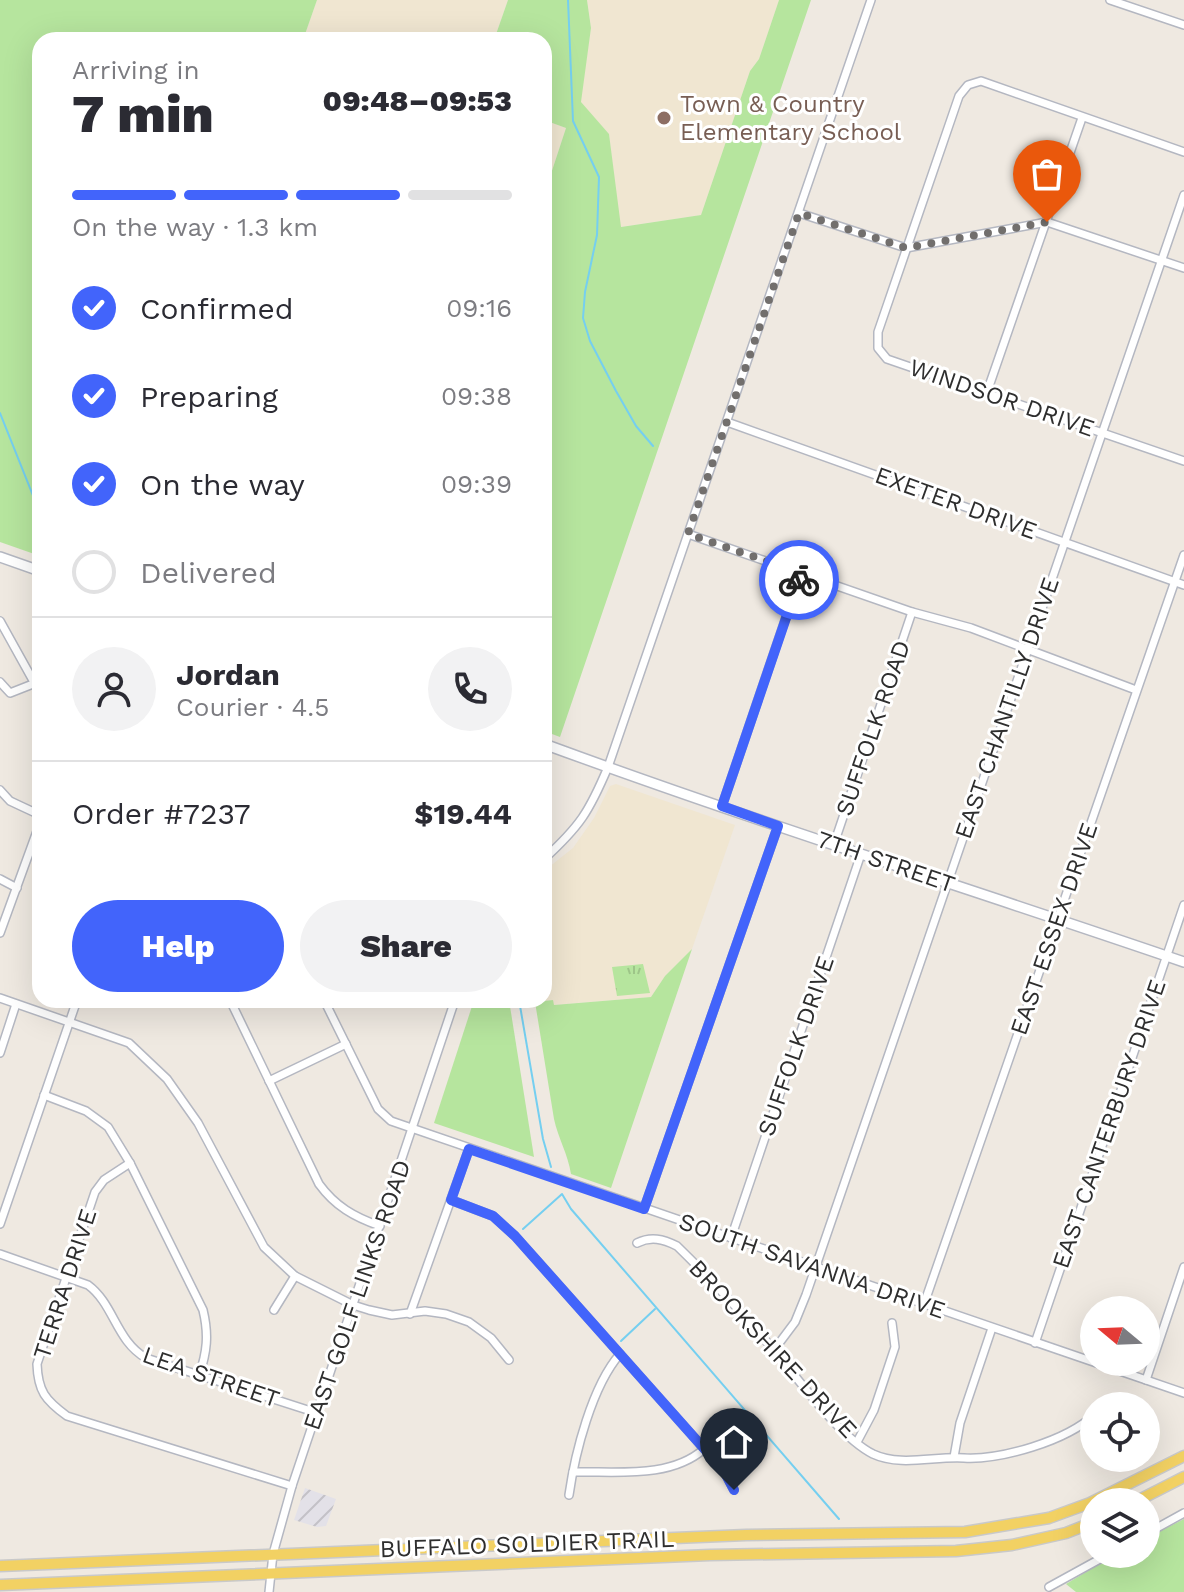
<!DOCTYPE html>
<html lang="en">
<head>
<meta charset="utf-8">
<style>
  :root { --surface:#fff; --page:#f2f2f3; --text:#2b2b33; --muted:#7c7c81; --line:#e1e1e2; --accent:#4264fb }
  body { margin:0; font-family:"Work Sans",sans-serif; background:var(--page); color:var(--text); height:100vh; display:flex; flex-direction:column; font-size:30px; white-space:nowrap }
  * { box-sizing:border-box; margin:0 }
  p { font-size:26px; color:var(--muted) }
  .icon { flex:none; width:44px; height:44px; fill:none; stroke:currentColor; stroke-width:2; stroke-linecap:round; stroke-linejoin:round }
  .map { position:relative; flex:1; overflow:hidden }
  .side { position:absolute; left:32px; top:32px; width:520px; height:976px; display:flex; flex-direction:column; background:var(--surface); border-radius:24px; box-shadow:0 8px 32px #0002 }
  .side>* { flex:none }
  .needle { width:52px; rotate:289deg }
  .controls { position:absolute; left:1080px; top:1296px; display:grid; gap:16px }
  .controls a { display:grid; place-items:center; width:80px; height:80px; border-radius:50%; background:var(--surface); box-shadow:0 8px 32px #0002; font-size:40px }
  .pin { position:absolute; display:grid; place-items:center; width:68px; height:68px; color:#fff; margin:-82px -34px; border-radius:50% 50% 50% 0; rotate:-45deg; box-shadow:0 0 8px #0007 }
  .pin .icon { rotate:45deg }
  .courier { position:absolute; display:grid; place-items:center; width:80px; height:80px; margin:-40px; border:6px solid #4264fb; border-radius:50%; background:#fff; color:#222; box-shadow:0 2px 10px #0007 }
  .summary em { font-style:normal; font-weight:800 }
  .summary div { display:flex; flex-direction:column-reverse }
  .summary { display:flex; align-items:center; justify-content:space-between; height:136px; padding:0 40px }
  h1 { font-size:52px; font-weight:800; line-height:60px }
  .bar { display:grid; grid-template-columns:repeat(4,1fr); gap:12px 8px; align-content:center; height:96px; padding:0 40px }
  .bar i { height:10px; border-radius:6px; background:var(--line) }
  .bar .current { background:var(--accent) }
  .bar p { grid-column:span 4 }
  .line { display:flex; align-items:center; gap:20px; padding:0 40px; border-top:2px solid var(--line) }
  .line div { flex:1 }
  .round { display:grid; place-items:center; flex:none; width:84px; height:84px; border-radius:42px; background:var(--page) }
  ol { padding:0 40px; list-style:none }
  li { display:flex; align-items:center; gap:24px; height:88px }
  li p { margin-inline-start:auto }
  li .icon { padding:8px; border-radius:50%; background:var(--accent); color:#fff; stroke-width:4 }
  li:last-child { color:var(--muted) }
  li i { width:44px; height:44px; border:4px solid var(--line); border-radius:50% }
  .button { display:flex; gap:16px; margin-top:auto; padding:16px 40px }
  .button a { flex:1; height:92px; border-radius:48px; background:var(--accent); color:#fff; font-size:32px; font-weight:800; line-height:92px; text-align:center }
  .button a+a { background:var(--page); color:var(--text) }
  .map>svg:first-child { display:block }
</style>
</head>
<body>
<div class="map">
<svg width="1184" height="1592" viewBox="0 0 1184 1592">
  <defs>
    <pattern id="industrial-furrows" width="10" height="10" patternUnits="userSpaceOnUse" patternTransform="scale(2)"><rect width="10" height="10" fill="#e3e1e8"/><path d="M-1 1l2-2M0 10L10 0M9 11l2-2" fill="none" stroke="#c3c1c7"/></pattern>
    <pattern id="park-tufts" width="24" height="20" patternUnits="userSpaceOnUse" patternTransform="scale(2)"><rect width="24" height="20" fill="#b6e59e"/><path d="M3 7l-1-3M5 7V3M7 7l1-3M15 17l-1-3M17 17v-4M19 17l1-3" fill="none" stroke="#9dc588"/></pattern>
  </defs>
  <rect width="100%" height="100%" fill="#efe9e1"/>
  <polygon fill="url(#industrial-furrows)" points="305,1488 336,1499 326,1526 317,1527 294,1520"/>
  <g fill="#f0e6d1">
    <polygon points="317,0 508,0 494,40 303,40"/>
    <polygon points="587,0 779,0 759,59 750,71 701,215 620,227 609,134 580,102 591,28"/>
    <polygon points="544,120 566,128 544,195"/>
    <polygon points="616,784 735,825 692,949 665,976 651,997 553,1005 552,1000 535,1002 544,1000 544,871 573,848 594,818 610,786"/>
  </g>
  <g fill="#b6e59e">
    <polygon points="0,0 317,0 303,40 40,40 40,556 0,542"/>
    <polygon points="508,0 587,0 591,28 581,102 609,134 621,227 701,215 750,71 759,59 779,0 811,0 560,737 544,731 544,654 547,644 544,642 544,195 566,128 544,120 544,40 494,40"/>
    <path d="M692,949L611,1188L571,1174C568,1154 558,1138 554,1119L535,1002L553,1000L554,1005L651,997L665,976Z"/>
    <polygon points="474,1000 509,1000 534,1157 434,1123"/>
    <polygon points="1184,1519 1184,1592 1076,1592 1066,1584 1116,1554 1146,1554 1146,1538"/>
  </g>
  <polygon fill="url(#park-tufts)" points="643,964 650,993 617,996 612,967"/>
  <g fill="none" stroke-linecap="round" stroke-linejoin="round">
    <g stroke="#75cff0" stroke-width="2">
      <polyline points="568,0 573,121 599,177 597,235 585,292 583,318 590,341 616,391 636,426 653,446"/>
      <polyline points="0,413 40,513"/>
      <polyline points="519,1000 543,1139 551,1167"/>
      <polyline points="523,1229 562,1194 571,1209 839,1519"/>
      <polyline points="621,1341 655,1309"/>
      <polyline points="709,1441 743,1409"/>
    </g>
    <g stroke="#b4b7c1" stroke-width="10">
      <g id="street">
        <polyline points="1110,0 1184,25"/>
        <polyline points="1184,152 981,81 968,85 959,96 878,332 878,348 887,359 1184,461"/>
        <polyline points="799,213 906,248 1047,222 1184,268"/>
        <polyline points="987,392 1082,118"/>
        <polyline points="727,422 1184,585"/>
        <polyline points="688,534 912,612 971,628 1136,690"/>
        <polyline points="0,621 40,693"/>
        <polyline points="0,682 10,693 38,682"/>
        <polyline points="0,790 10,801 40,815"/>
        <polyline points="722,806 801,573"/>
        <polyline points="834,844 912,612"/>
        <path d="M544,859C580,826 589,812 608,767L871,0"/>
        <polyline points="0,879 17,888"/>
        <polyline points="0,933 40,823"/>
        <polyline points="0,998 129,1043 167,1079 198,1123 264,1247 295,1276 353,1305 369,1310 392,1315 425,1311 446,1314 469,1322 491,1338 509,1360"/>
        <path d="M230,1000L319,1184C335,1206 354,1217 380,1226"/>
        <polyline points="324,1000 378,1109 391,1121 1184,1393"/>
        <polyline points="0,1053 16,1004"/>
        <polyline points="269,1081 346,1044"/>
        <path d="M44,1095L86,1111L108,1127L130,1163L203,1310C209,1335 207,1352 199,1376"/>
        <path d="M130,1163L104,1180L95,1192L37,1364C38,1391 45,1400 67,1416L292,1486"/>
        <polyline points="451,1200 493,1216 515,1236 724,1471 734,1490"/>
        <polyline points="644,1209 778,826"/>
        <polyline points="0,1224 77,1000"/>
        <polyline points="731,1238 861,854"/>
        <path d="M637,1243C651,1236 663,1239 677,1246C710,1278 742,1313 772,1348C798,1378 839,1437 873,1454C901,1467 934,1456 964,1458C1001,1460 1066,1441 1094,1415"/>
        <path d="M0,1254L88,1285C114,1304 116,1341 146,1358L317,1413"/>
        <polyline points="924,1304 1184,555"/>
        <polyline points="274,1310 295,1276"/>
        <polyline points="410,1314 469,1149"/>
        <polyline points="1035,1343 1184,905"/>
        <polyline points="774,1350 795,1322 806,1295 1184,195"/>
        <polyline points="1146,1380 1184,1267"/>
        <polyline points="1104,1406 1108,1402"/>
        <polyline points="857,1442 874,1410 895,1347 892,1323"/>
        <polyline points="954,1457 960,1423 992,1328"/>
        <path d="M573,1472C616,1471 670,1479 704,1449"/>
        <path d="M569,1495C575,1453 592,1386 620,1354"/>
        <polyline points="1146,1534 1184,1513"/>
        <polyline points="1049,1587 1109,1554"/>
        <polyline points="269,1592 273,1554 292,1486 455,1000"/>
      </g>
    </g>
    <g stroke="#b4b7c1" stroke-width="12">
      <g id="secondary">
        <polyline points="0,557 40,571"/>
        <path d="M544,744C756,822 971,889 1184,962"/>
      </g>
    </g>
    <g stroke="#c9c9c9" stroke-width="13">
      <g id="primary">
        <polyline points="1135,1502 1184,1477"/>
        <polyline points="0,1566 746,1535 965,1532 1049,1518 1090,1503 1184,1456"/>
        <polyline points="0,1585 710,1555 956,1551 1012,1545 1066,1533 1094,1522"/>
      </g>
    </g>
    <use href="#street" stroke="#fff" stroke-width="7"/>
    <use href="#secondary" stroke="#fff" stroke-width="9"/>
    <use href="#primary" stroke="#f2d163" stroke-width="10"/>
  </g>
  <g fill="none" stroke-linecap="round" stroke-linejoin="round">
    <polyline stroke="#726f6d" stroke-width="8" stroke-dasharray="0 14.4" points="799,580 801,573 688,534 799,213 906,248 1047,222"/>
    <polyline stroke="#4264fb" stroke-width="10" points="734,1490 724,1471 515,1236 493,1216 451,1200 469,1149 644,1209 778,826 722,806 799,580"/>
  </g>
  <circle fill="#8d6e63" stroke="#fff" stroke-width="3" cx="664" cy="118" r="8"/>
  <g text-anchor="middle" stroke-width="6" stroke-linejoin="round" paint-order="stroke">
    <g font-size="24" fill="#785e54" stroke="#fff" text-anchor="start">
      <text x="680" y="112">Town &amp; Country<tspan x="680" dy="28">Elementary School</tspan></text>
    </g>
    <g font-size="24" fill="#2e2e2e" stroke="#fff">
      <text transform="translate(1002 398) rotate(19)" y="8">WINDSOR DRIVE</text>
      <text transform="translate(956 503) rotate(20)" y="8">EXETER DRIVE</text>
      <text transform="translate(1007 708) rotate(-71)" y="8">EAST CHANTILLY DRIVE</text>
      <text transform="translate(873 728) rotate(-71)" y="8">SUFFOLK ROAD</text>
      <text transform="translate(886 862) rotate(19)" y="8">7TH STREET</text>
      <text transform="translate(1054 929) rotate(-71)" y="8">EAST ESSEX DRIVE</text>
      <text transform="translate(796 1046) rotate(-71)" y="8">SUFFOLK DRIVE</text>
      <text transform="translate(1109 1124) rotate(-71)" y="8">EAST CANTERBURY DRIVE</text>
      <text transform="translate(812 1266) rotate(19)" y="8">SOUTH SAVANNA DRIVE</text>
      <text transform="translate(65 1284) rotate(-72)" y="8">TERRA DRIVE</text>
      <text transform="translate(357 1295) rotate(-71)" y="8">EAST GOLF LINKS ROAD</text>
      <text transform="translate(773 1349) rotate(47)" y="8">BROOKSHIRE DRIVE</text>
      <text transform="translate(211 1377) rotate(19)" y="8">LEA STREET</text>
      <text transform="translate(527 1544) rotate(-2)" y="8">BUFFALO SOLDIER TRAIL</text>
    </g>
  </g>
</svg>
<div class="controls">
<a><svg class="needle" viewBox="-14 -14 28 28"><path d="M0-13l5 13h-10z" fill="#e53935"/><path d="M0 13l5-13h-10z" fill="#7c7c81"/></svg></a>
<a><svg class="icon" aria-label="locate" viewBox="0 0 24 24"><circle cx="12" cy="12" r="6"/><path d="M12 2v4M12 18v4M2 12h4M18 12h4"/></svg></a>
<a><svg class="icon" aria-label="layers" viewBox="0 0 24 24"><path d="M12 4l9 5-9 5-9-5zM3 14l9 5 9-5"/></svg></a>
</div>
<div class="pin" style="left:1047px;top:222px;background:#ea580c"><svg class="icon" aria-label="bag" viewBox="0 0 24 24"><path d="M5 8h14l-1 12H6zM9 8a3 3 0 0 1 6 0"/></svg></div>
<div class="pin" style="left:734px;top:1490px;background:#1f2937"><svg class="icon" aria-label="home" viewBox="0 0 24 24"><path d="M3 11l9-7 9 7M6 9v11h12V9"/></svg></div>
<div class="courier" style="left:799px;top:580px"><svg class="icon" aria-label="bike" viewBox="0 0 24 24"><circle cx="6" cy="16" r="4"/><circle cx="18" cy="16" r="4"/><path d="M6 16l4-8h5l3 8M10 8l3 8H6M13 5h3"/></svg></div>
<section class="side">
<div class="summary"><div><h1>7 min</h1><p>Arriving in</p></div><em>09:48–09:53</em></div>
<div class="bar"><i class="current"></i><i class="current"></i><i class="current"></i><i></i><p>On the way · 1.3 km</p></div>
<ol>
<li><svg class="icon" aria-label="check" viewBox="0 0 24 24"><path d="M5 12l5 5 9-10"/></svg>Confirmed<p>09:16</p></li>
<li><svg class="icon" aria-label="check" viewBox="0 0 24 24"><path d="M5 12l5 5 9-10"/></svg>Preparing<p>09:38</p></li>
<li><svg class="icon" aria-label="check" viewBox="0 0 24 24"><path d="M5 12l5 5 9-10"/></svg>On the way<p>09:39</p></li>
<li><i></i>Delivered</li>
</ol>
<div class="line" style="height:144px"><a class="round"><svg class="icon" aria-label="person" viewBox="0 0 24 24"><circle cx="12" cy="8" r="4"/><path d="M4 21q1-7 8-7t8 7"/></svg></a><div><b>Jordan</b><p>Courier · 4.5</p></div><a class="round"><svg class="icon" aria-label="phone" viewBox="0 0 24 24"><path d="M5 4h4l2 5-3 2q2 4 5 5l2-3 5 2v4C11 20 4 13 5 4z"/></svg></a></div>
<div class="line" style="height:104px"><div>Order #7237</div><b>$19.44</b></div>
<div class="button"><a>Help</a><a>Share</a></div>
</section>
</div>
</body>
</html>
